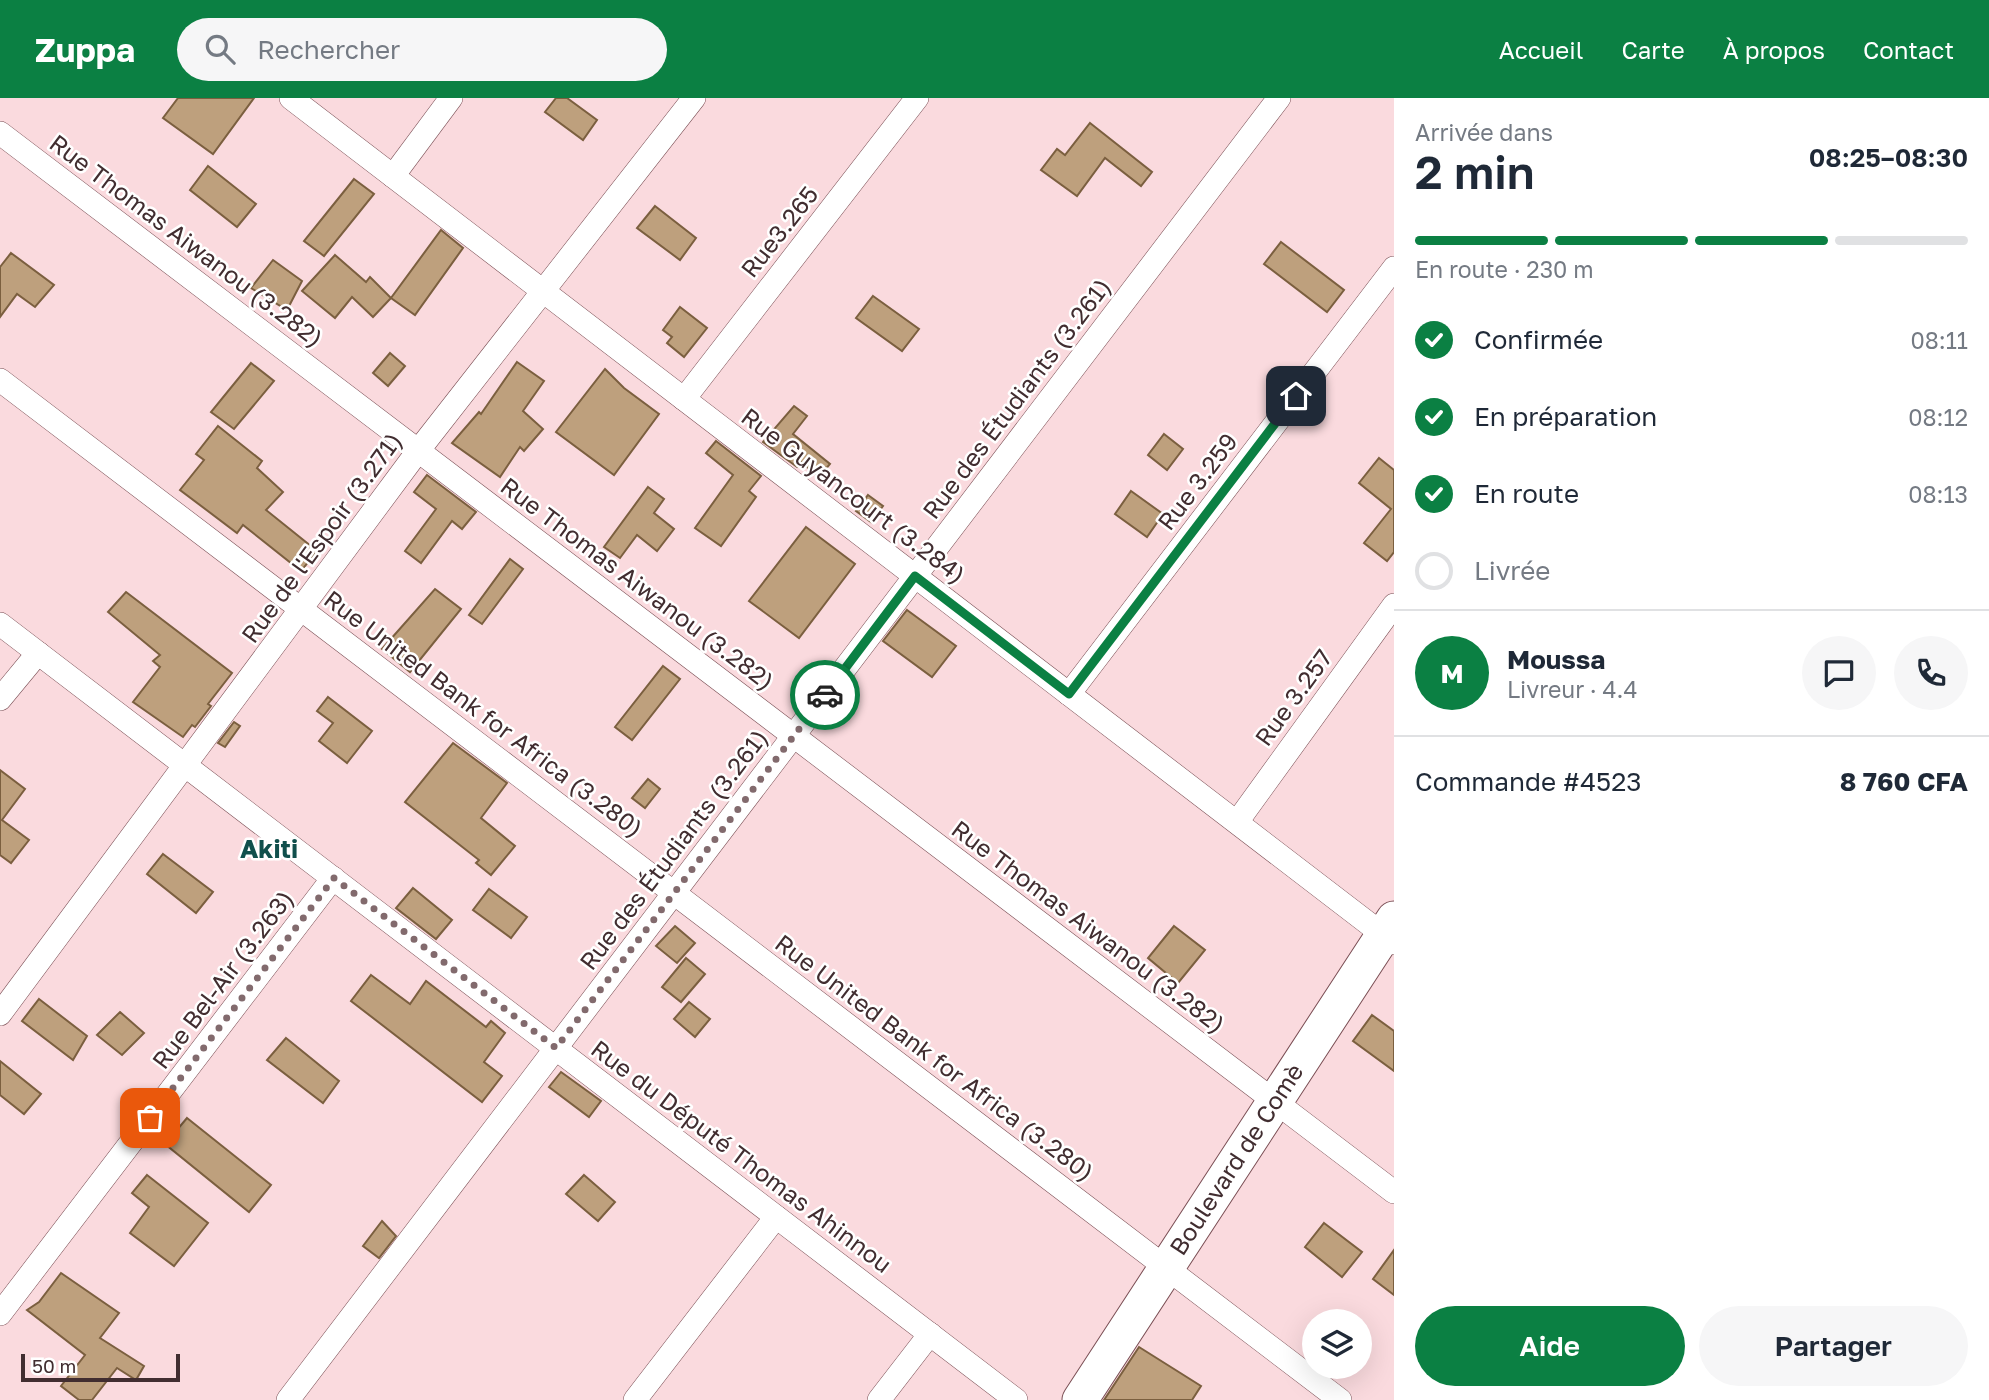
<!DOCTYPE html>
<html lang="fr">
<head>
<meta charset="utf-8">
<style>
  :root { --surface:#fff; --page:#f6f6f7; --text:#1f2937; --muted:#747a83; --line:#e0e1e3; --accent:#0b8043 }
  body { margin:0; font-family:"Golos Text",sans-serif; background:var(--page); color:var(--text); height:100vh; display:flex; flex-direction:column; font-size:26px; white-space:nowrap }
  * { box-sizing:border-box; margin:0 }
  p { font-size:23px; color:var(--muted) }
  .icon { flex:none; width:38px; height:38px; fill:none; stroke:currentColor; stroke-width:2; stroke-linecap:round; stroke-linejoin:round }
  .map { position:relative; flex:1; overflow:hidden }
  .details { display:flex; flex-direction:column; background:var(--surface); width:595px }
  .details>* { flex:none }
  .controls { position:absolute; left:1302px; top:1211px; display:grid; gap:14px }
  .controls a { display:grid; place-items:center; width:70px; height:70px; border-radius:50%; background:var(--surface); box-shadow:0 7px 28px #0002; font-size:35px }
  .scale { position:absolute; left:21px; bottom:18px; width:159px; box-sizing:border-box; padding-left:7px; border:4px solid #412d30; border-top:0; font-size:19px; line-height:24px; white-space:nowrap; color:#412d30; -webkit-text-stroke:5px #fff; paint-order:stroke }
  .pin { position:absolute; display:grid; place-items:center; width:60px; height:60px; color:#fff; margin:-30px; border-radius:14px; box-shadow:0 4px 10px #0006 }
  .courier { position:absolute; display:grid; place-items:center; width:70px; height:70px; margin:-35px; border:5px solid #0b8043; border-radius:50%; background:#fff; color:#222; box-shadow:0 2px 9px #0007 }
  .summary em { font-style:normal; font-weight:600 }
  .summary div { display:flex; flex-direction:column-reverse }
  .summary { display:flex; align-items:center; justify-content:space-between; height:119px; padding:0 21px }
  h1 { font-size:46px; font-weight:600; line-height:52px }
  .bar { display:grid; grid-template-columns:repeat(4,1fr); gap:10px 7px; align-content:center; height:84px; padding:0 21px }
  .bar i { height:9px; border-radius:5px; background:var(--line) }
  .bar .selected { background:var(--accent) }
  .bar p { grid-column:span 4 }
  .line { display:flex; align-items:center; gap:18px; padding:0 21px; border-top:2px solid var(--line) }
  .line div { flex:1 }
  .round { display:grid; place-items:center; flex:none; width:74px; height:74px; border-radius:37px; background:var(--page) }
  ol { padding:0 21px; list-style:none }
  li { display:flex; align-items:center; gap:21px; height:77px }
  li p { margin-inline-start:auto }
  li .icon { padding:7px; border-radius:50%; background:var(--accent); color:#fff; stroke-width:4 }
  li:last-child { color:var(--muted) }
  li i { width:38px; height:38px; border:4px solid var(--line); border-radius:50% }
  .button { display:flex; gap:14px; margin-top:auto; padding:14px 21px }
  .button a { flex:1; height:80px; border-radius:42px; background:var(--accent); color:#fff; font-size:28px; font-weight:600; line-height:80px; text-align:center }
  .button a+a { background:var(--page); color:var(--text) }
  header { display:flex; align-items:center; gap:42px; box-sizing:border-box; height:98px; padding:0 35px; background:var(--accent); color:#fff }
  header strong { font-size:33px }
  nav { display:flex; gap:38px; margin-inline-start:auto; font-size:24px }
  .search { width:490px; height:63px; background:var(--page); display:flex; align-items:center; gap:18px; box-sizing:border-box; padding:0 24px; border-radius:38px; color:var(--muted); font-size:26px }
  main { display:flex; flex:1; min-height:0 }
  .map>svg:first-child { display:block }
</style>
</head>
<body>
<header>
<strong>Zuppa</strong>
<div class="search"><svg class="icon" aria-label="search" viewBox="0 0 24 24"><circle cx="10" cy="10" r="6"/><path d="M15 15l6 6"/></svg>Rechercher</div>
<nav><a>Accueil</a><a>Carte</a><a>À propos</a><a>Contact</a></nav>
</header>
<main>
<div class="map">
<svg width="1394" height="1302" viewBox="0 0 1394 1302">
  <rect width="100%" height="100%" fill="#fadade"/>
  <g fill="#bea07d" stroke="#7b5f3f" stroke-width="2">
    <polygon points="178,0 254,0 213,56 163,20"/>
    <polygon points="556,0 567,0 597,22 583,42 545,14"/>
    <polygon points="1090,25 1152,74 1141,88 1105,60 1077,98 1041,72 1057,51 1065,57"/>
    <polygon points="208,68 256,106 237,129 190,92"/>
    <polygon points="354,81 374,96 324,158 304,143"/>
    <polygon points="655,108 696,140 680,162 637,130"/>
    <polygon points="441,132 463,150 415,217 391,200"/>
    <polygon points="1281,144 1344,192 1327,214 1264,166"/>
    <polygon points="11,155 54,187 35,209 17,196 0,219 0,169"/>
    <polygon points="335,157 366,184 370,179 391,200 373,219 352,199 335,220 302,193"/>
    <polygon points="273,162 302,183 287,212 251,190"/>
    <polygon points="873,198 919,231 902,253 856,220"/>
    <polygon points="680,209 707,230 684,259 667,245 672,239 663,232"/>
    <polygon points="390,255 405,268 388,288 373,275"/>
    <polygon points="517,264 544,283 523,313 543,331 524,353 520,349 500,379 452,345 479,314 481,316"/>
    <polygon points="251,265 274,283 234,331 211,314"/>
    <polygon points="605,271 624,290 659,316 614,377 556,334"/>
    <polygon points="794,308 807,318 793,336 830,366 819,379 801,364 797,369 763,344"/>
    <polygon points="218,328 262,363 257,370 283,394 266,412 317,453 301,473 243,427 237,435 180,392 204,362 196,356"/>
    <polygon points="1164,336 1183,351 1167,372 1148,357"/>
    <polygon points="716,343 761,378 749,393 756,399 721,448 695,430 733,377 706,355"/>
    <polygon points="1379,360 1394,372 1394,454 1387,463 1364,445 1391,411 1359,385"/>
    <polygon points="427,377 476,414 462,431 452,423 421,465 405,453 436,411 414,394"/>
    <polygon points="648,389 664,401 654,415 674,431 657,453 637,437 620,460 604,449"/>
    <polygon points="1131,393 1163,416 1147,439 1115,416"/>
    <polygon points="868,397 883,408 871,424 856,413"/>
    <polygon points="806,429 855,466 799,540 749,503"/>
    <polygon points="510,461 523,471 482,526 469,517"/>
    <polygon points="435,491 461,511 410,574 382,551"/>
    <polygon points="126,494 232,575 208,606 211,608 195,629 192,627 183,639 133,604 160,569 153,563 160,557 108,514"/>
    <polygon points="907,512 956,548 932,579 883,543"/>
    <polygon points="663,568 680,581 632,642 615,629"/>
    <polygon points="328,599 372,633 347,665 319,643 333,625 317,613"/>
    <polygon points="234,624 240,628 225,649 218,645"/>
    <polygon points="453,645 507,685 481,720 515,748 491,777 476,765 479,762 405,704"/>
    <polygon points="0,672 25,691 2,722 29,742 11,765 0,757"/>
    <polygon points="648,681 660,691 645,710 632,700"/>
    <polygon points="163,756 213,794 196,815 147,776"/>
    <polygon points="413,790 452,822 436,841 396,810"/>
    <polygon points="489,791 527,819 511,840 473,812"/>
    <polygon points="675,828 695,845 677,865 656,848"/>
    <polygon points="1174,828 1205,852 1178,885 1148,860"/>
    <polygon points="686,860 705,876 681,904 662,889"/>
    <polygon points="371,877 410,906 426,883 486,929 491,923 505,935 484,964 502,978 482,1004 351,903"/>
    <polygon points="39,901 87,938 73,962 22,923"/>
    <polygon points="689,904 710,921 695,939 674,921"/>
    <polygon points="120,914 144,935 122,957 97,937"/>
    <polygon points="1372,917 1394,933 1394,973 1353,943"/>
    <polygon points="286,940 339,983 323,1005 267,962"/>
    <polygon points="0,963 41,996 24,1016 0,997"/>
    <polygon points="561,974 601,1003 589,1019 549,989"/>
    <polygon points="187,1020 271,1087 249,1114 165,1046"/>
    <polygon points="147,1077 208,1125 174,1168 130,1135 149,1109 132,1095"/>
    <polygon points="584,1077 615,1104 598,1123 566,1096"/>
    <polygon points="382,1123 396,1138 379,1160 363,1148"/>
    <polygon points="1324,1125 1362,1154 1342,1179 1305,1149"/>
    <polygon points="1394,1152 1394,1197 1373,1181"/>
    <polygon points="61,1175 119,1215 100,1240 144,1268 136,1282 117,1270 92,1302 79,1302 61,1288 85,1257 27,1212 39,1204"/>
    <polygon points="1139,1249 1201,1288 1192,1302 1104,1302"/>
  </g>
  <g fill="none" stroke-linecap="round" stroke-linejoin="round">
    <g stroke="#7a4e54" stroke-width="24">
      <g id="street">
        <polyline points="291,0 1394,845"/>
        <polyline points="0,35 1394,1094"/>
        <polyline points="393,78 451,0"/>
        <polyline points="0,282 1340,1302"/>
        <polyline points="684,301 917,0"/>
        <polyline points="0,526 1016,1302"/>
        <polyline points="1069,596 1394,170"/>
        <polyline points="0,601 38,555"/>
        <polyline points="1237,724 1394,507"/>
        <polyline points="0,916 418,353 694,0"/>
        <polyline points="0,1216 333,780"/>
        <polyline points="288,1302 1279,0"/>
        <polyline points="635,1302 776,1119"/>
        <polyline points="879,1302 930,1236"/>
      </g>
    </g>
    <g stroke="#7a4e54" stroke-width="37">
      <g id="primary">
        <path id="s1" d="M1080,1302L1394,821"/>
      </g>
    </g>
    <use href="#street" stroke="#fff" stroke-width="23"/>
    <use href="#primary" stroke="#fff" stroke-width="35"/>
  </g>
  <g fill="none" stroke-linecap="round" stroke-linejoin="round">
    <polyline stroke="#826a6d" stroke-width="7" stroke-dasharray="0 12.6" points="150,1020 334,780 556,950 825,597"/>
    <polyline stroke="#0b8043" stroke-width="9" points="825,597 915,478 1069,596 1296,298"/>
  </g>
  <g text-anchor="middle" stroke-width="5" stroke-linejoin="round" paint-order="stroke">
    <g font-size="24" fill="#412d30" stroke="#fff">
      <text transform="translate(780 134) rotate(-52)" y="8">Rue3.265</text>
      <text transform="translate(186 143) rotate(37)" y="8">Rue Thomas Aiwanou (3.282)</text>
      <text transform="translate(1017 301) rotate(-53)" y="8">Rue des Étudiants (3.261)</text>
      <text transform="translate(1198 384) rotate(-53)" y="8">Rue 3.259</text>
      <text transform="translate(853 398) rotate(37)" y="8">Rue Guyancourt (3.284)</text>
      <text transform="translate(322 440) rotate(-54)" y="8">Rue de l'Espoir (3.271)</text>
      <text transform="translate(637 486) rotate(37)" y="8">Rue Thomas Aiwanou (3.282)</text>
      <text transform="translate(1294 600) rotate(-54)" y="8">Rue 3.257</text>
      <text transform="translate(483 616) rotate(37)" y="8">Rue United Bank for Africa (3.280)</text>
      <text transform="translate(674 752) rotate(-53)" y="8">Rue des Étudiants (3.261)</text>
      <text transform="translate(1088 829) rotate(37)" y="8">Rue Thomas Aiwanou (3.282)</text>
      <text transform="translate(223 882) rotate(-53)" y="8">Rue Bel-Air (3.263)</text>
      <text transform="translate(934 960) rotate(37)" y="8">Rue United Bank for Africa (3.280)</text>
      <text transform="translate(741 1059) rotate(37)" y="8">Rue du Député Thomas Ahinnou</text>
      <text dy="8" stroke="none"><textPath href="#s1" startOffset="287">Boulevard de Comè</textPath></text>
    </g>
    <g font-size="26" font-weight="bold" fill="#114f4c" stroke="#fff">
      <text x="269" y="760">Akiti</text>
    </g>
  </g>
</svg>
<div class="controls">
<a><svg class="icon" aria-label="layers" viewBox="0 0 24 24"><path d="M12 4l9 5-9 5-9-5zM3 14l9 5 9-5"/></svg></a>
</div>
<div class="scale">50 m</div>
<div class="pin" style="left:150px;top:1020px;background:#ea580c"><svg class="icon" aria-label="bag" viewBox="0 0 24 24"><path d="M5 8h14l-1 12H6zM9 8a3 3 0 0 1 6 0"/></svg></div>
<div class="pin" style="left:1296px;top:298px;background:#1f2937"><svg class="icon" aria-label="home" viewBox="0 0 24 24"><path d="M3 11l9-7 9 7M6 9v11h12V9"/></svg></div>
<div class="courier" style="left:825px;top:597px"><svg class="icon" aria-label="car" viewBox="0 0 24 24"><path d="M5 17H2v-5l4-1 3-4h7l3 4 3 1v5h-3M9 17h6M6 11h13"/><circle cx="7" cy="17" r="2"/><circle cx="17" cy="17" r="2"/></svg></div>
</div>
<section class="details">
<div class="summary"><div><h1>2 min</h1><p>Arrivée dans</p></div><em>08:25–08:30</em></div>
<div class="bar"><i class="selected"></i><i class="selected"></i><i class="selected"></i><i></i><p>En route · 230 m</p></div>
<ol>
<li><svg class="icon" aria-label="check" viewBox="0 0 24 24"><path d="M5 12l5 5 9-10"/></svg>Confirmée<p>08:11</p></li>
<li><svg class="icon" aria-label="check" viewBox="0 0 24 24"><path d="M5 12l5 5 9-10"/></svg>En préparation<p>08:12</p></li>
<li><svg class="icon" aria-label="check" viewBox="0 0 24 24"><path d="M5 12l5 5 9-10"/></svg>En route<p>08:13</p></li>
<li><i></i>Livrée</li>
</ol>
<div class="line" style="height:126px"><b class="round" style="background:var(--accent);color:#fff">M</b><div><b>Moussa</b><p>Livreur · 4.4</p></div><a class="round"><svg class="icon" aria-label="chat" viewBox="0 0 24 24"><path d="M4 5h16v11H9l-5 4z"/></svg></a><a class="round"><svg class="icon" aria-label="phone" viewBox="0 0 24 24"><path d="M5 4h4l2 5-3 2q2 4 5 5l2-3 5 2v4C11 20 4 13 5 4z"/></svg></a></div>
<div class="line" style="height:91px"><div>Commande #4523</div><b>8 760 CFA</b></div>
<div class="button"><a>Aide</a><a>Partager</a></div>
</section>
</main>
</body>
</html>
